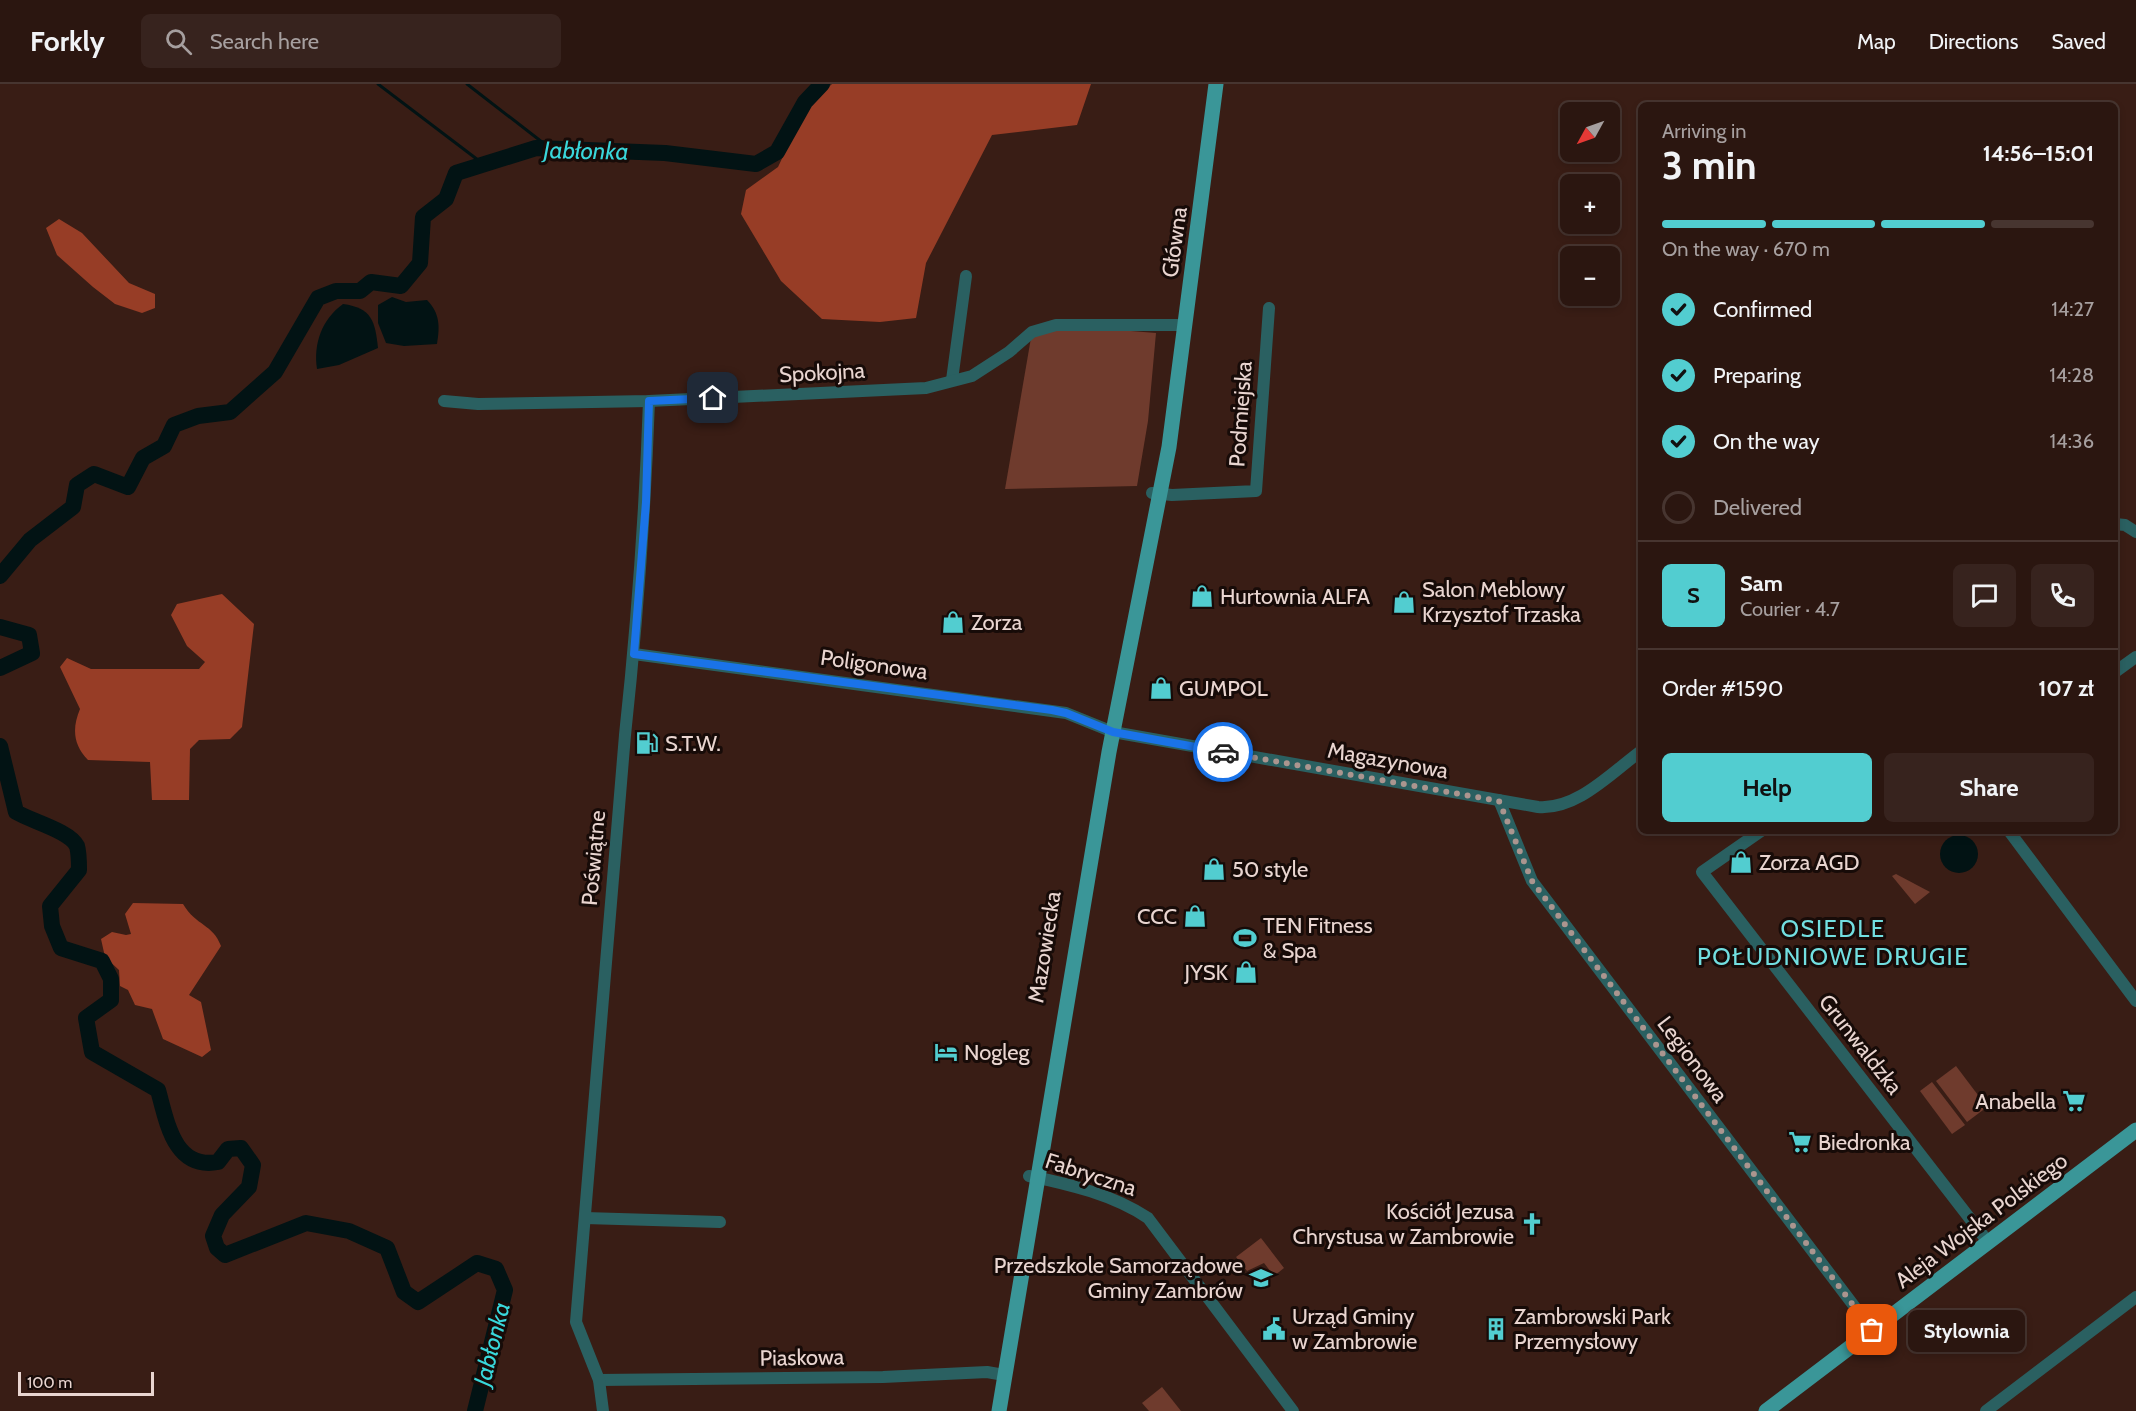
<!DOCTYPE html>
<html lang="en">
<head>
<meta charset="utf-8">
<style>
  :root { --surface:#2b1610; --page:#37231e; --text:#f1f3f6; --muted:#a69f9f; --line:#473530; --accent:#52cdd0 }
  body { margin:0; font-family:Cabin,sans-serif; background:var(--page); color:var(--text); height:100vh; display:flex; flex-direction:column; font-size:22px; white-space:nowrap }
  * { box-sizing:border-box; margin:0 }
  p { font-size:20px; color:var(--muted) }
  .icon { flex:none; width:33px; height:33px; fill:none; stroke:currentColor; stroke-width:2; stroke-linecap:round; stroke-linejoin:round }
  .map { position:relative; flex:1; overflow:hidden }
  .panel { position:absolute; left:1638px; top:18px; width:480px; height:732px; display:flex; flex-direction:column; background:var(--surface); border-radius:9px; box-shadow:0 3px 9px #0003,0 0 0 2px var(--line) }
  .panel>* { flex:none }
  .needle { width:39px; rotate:230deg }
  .fabs { position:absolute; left:1560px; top:18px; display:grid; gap:12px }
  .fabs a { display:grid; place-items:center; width:60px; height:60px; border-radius:9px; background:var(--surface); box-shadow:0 3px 9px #0003,0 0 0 2px var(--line); font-size:30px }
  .scale { position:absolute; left:18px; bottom:15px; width:136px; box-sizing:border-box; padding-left:6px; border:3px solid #e9d5d0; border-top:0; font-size:16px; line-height:21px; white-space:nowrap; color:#e9d5d0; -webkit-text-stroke:4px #170b08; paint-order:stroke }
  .pin { position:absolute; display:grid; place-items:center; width:51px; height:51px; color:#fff; margin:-26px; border-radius:12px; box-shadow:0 3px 9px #0006 }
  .courier { position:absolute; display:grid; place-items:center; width:60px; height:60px; margin:-30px; border:4px solid #1a73e8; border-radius:50%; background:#fff; color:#222; box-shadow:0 2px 8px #0007 }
  .bubble { position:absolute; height:42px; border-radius:9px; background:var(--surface); box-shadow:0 3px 9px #0003,0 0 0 2px var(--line); font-size:20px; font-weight:700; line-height:42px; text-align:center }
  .head em { font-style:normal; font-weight:700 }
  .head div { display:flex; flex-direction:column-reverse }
  .head { display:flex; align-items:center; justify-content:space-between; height:102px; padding:0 24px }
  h1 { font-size:39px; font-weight:700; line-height:45px }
  .bar { display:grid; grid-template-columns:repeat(4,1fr); gap:9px 6px; align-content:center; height:72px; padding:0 24px }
  .bar i { height:8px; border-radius:4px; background:var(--line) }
  .bar .selected { background:var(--accent) }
  .bar p { grid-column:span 4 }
  .line { display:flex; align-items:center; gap:15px; padding:0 24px; border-top:2px solid var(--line) }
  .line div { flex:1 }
  .round { display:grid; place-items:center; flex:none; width:63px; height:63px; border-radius:9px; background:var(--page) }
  ol { padding:0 24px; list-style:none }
  li { display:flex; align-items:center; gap:18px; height:66px }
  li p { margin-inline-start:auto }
  li .icon { padding:6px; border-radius:50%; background:var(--accent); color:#111; stroke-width:4 }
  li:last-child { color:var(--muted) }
  li i { width:33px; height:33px; border:3px solid var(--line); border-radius:50% }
  .button { display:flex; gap:12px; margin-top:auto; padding:12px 24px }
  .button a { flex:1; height:69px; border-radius:9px; background:var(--accent); color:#111; font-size:24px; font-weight:700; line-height:69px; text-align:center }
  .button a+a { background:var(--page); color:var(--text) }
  header { display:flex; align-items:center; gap:36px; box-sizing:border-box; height:84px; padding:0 30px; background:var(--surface); border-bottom:2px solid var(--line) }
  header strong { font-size:28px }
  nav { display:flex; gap:33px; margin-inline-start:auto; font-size:21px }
  .search { width:420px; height:54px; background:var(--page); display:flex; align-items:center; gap:15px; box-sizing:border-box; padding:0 21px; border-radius:9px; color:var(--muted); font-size:22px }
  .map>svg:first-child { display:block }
</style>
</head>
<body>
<header>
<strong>Forkly</strong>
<div class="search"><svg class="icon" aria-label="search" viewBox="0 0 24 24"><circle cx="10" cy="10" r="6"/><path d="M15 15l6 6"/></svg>Search here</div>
<nav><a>Map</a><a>Directions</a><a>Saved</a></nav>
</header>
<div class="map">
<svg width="2136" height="1327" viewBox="0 0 2136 1327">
  <rect width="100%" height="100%" fill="#391d15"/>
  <g fill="#6f3b2d">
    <polygon points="1056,241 1156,249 1148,337 1137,402 1005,405 1032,248"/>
    <polygon points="1896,790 1930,808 1915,820 1892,792"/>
    <polygon points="1956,982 1987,1023 1967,1038 1936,997"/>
    <polygon points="1932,998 1965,1041 1952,1050 1920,1007"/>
    <polygon points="1261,1154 1284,1184 1274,1192 1264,1179 1247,1187 1236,1173"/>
    <polygon points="1162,1303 1181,1327 1149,1327 1142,1319"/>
  </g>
  <g fill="#973d26">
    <polygon points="832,0 1091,0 1077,41 992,51 926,179 916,234 880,238 822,235 781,197 741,130 746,106 778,83 805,26"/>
    <polygon points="59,135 82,149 129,199 155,210 155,224 142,229 115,220 93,203 57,171 46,144"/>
    <path d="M222,510L254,540L242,643L230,655L199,656L190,665L189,716H152L150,678L88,676C73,661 72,644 80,625L60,583L67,574L91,585H199L205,578L187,562L171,531L177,520Z"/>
    <path d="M133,819L183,820C196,842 213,840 221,862L189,911L201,918L211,966L202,973L163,955L152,925L135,921L128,906L120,902L119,886L105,873L101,855L112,848L126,851L131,850L125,830Z"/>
  </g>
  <g fill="#021314">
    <path d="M392,213L406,218L427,216C440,229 440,243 437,260L404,262L386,259L378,239V221Z"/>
    <path d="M343,220C372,224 375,237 378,264L339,281L317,285C313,260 322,235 343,220Z"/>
    <circle cx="1959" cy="770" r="19"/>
  </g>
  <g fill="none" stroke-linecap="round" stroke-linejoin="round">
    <g stroke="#021314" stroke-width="3">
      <polyline points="378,0 482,79"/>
      <polyline points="467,0 551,65"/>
    </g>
    <g stroke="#021314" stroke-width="16">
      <polyline points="0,492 30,456 73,423 77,401 94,390 128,403 143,374 164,362 174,341 198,332 230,328 275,288 318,214 336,207 360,207 371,198 401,202 420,179 423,133 446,115 456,89 536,64 665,69 756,80 777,68 805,18 822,0"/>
      <polyline points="0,543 29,551 32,569 0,584"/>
      <path d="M0,662L16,728C31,737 70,747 77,762C79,769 79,779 79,786L50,822L52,842L61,864L102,877L111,895V916L86,934L92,968L158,1006C167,1038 174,1086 218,1078L228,1065L241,1064L253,1081L249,1103L222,1131L213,1152L217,1164L225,1171L306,1139L349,1147L387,1164L404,1208L418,1218L477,1179L496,1185L505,1206L475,1327"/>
    </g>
    <g stroke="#2a6061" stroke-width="12">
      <polyline points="952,296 966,192"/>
      <polyline points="444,317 478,320 649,317 926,304 972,292 1009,268 1032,248 1056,241 1185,241"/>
      <polyline points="1152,409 1172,411 1256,407 1269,224"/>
      <polyline points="2115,440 2125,441 2136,448"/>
      <path d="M634,570L1066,629L1113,648L1538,723C1577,726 1611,689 1641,667"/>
      <polyline points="2115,588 2136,573"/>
      <polyline points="1499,716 1532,797 1873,1247"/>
      <polyline points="1761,747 1702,788 1988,1158"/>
      <polyline points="2009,747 2136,917"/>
      <path d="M1029,1092C1069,1100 1114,1111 1148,1134L1293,1327"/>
      <polyline points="585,1134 720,1138"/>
      <polyline points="599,1296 883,1293 987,1288 1004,1291"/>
      <path d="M603,1327L599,1296L576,1238L625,651C637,540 645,429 649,317"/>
      <polyline points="1986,1327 2136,1213"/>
    </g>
    <g stroke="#3a9698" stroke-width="15">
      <polyline points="999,1327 1109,668 1169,363 1216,0"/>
      <polyline points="1766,1327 2136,1046"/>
    </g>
  </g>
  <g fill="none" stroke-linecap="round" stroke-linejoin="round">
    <polyline stroke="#ab958f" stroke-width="6" stroke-dasharray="0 10.8" points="1223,668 1499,717 1532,797 1872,1246"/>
    <polyline stroke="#1a73e8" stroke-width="8" points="713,314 649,317 646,418 634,570 1052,626 1066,629 1113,648 1223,668"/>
  </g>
  <defs>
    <g id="shop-bare" transform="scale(1.8)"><path d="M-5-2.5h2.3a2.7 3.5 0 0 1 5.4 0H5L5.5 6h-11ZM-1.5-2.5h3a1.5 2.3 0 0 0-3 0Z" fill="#52cdd0" stroke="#170b08" stroke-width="2.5" paint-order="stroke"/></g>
    <g id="fuel-bare" transform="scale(1.8)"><path d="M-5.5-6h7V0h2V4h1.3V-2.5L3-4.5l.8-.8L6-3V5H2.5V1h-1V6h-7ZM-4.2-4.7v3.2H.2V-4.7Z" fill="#52cdd0" stroke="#170b08" stroke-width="2.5" paint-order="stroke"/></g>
    <g id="stadium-bare" transform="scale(1.8)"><path d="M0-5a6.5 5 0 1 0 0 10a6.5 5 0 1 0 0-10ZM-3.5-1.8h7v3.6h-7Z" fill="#52cdd0" stroke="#170b08" stroke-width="2.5" paint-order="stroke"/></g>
    <g id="hotel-bare" transform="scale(1.8)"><path d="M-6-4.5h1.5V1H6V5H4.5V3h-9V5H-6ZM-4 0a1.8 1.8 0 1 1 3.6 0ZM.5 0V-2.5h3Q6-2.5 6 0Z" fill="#52cdd0" stroke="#170b08" stroke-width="2.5" paint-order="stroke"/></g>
    <g id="supermarket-bare" transform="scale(1.8)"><path d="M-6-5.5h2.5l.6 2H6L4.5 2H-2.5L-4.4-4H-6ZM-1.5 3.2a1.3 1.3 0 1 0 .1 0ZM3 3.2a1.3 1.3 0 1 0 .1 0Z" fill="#52cdd0" stroke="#170b08" stroke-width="2.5" paint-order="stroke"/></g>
    <g id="church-bare" transform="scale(1.8)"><path d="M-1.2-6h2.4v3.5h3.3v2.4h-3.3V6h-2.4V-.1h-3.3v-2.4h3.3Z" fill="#52cdd0" stroke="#170b08" stroke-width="2.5" paint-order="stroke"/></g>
    <g id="school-bare" transform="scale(1.8)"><path d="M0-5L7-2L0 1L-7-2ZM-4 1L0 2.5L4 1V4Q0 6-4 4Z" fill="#52cdd0" stroke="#170b08" stroke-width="2.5" paint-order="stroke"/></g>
    <g id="civic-bare" transform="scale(1.8)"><path d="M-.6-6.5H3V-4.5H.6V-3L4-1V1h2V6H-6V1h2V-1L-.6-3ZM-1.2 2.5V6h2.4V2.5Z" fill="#52cdd0" stroke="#170b08" stroke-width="2.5" paint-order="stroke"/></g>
    <g id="building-bare" transform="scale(1.8)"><path d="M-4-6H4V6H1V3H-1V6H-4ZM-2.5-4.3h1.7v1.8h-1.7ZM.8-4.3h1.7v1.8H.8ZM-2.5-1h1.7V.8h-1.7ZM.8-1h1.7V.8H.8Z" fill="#52cdd0" stroke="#170b08" stroke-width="2.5" paint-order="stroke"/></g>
  </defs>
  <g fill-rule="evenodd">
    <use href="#shop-bare" x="1202" y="512"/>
    <use href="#shop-bare" x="1404" y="518"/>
    <use href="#shop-bare" x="953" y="538"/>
    <use href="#shop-bare" x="1161" y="604"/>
    <use href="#fuel-bare" x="647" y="659"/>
    <use href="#shop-bare" x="1741" y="778"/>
    <use href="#shop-bare" x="1214" y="785"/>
    <use href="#shop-bare" x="1195" y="832"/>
    <use href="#stadium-bare" x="1245" y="854"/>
    <use href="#shop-bare" x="1246" y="888"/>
    <use href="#hotel-bare" x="946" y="968"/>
    <use href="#supermarket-bare" x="2074" y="1017"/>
    <use href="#supermarket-bare" x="1800" y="1058"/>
    <use href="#church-bare" x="1532" y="1140"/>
    <use href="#school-bare" x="1261" y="1194"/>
    <use href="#civic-bare" x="1274" y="1245"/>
    <use href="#building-bare" x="1496" y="1245"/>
  </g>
  <g text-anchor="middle" stroke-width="6" stroke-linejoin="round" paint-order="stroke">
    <g font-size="22" fill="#e9d5d0" stroke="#170b08">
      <text transform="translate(1174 158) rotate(-82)" y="8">Główna</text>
      <text transform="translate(822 288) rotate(-3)" y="8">Spokojna</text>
      <text transform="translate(1240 330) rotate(-86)" y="8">Podmiejska</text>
      <text transform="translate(874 580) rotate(8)" y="8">Poligonowa</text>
      <text transform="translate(1388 676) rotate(10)" y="8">Magazynowa</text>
      <text transform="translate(593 774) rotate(-85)" y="8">Poświątne</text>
      <text transform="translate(1044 863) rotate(-81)" y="8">Mazowiecka</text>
      <text transform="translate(1861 960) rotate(52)" y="8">Grunwaldzka</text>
      <text transform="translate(1693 975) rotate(53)" y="8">Legionowa</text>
      <text transform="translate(1091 1090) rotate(18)" y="8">Fabryczna</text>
      <text transform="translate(1981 1136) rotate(-37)" y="8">Aleja Wojska Polskiego</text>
      <text transform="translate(802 1273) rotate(-1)" y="8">Piaskowa</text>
    </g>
    <g font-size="22" fill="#e9d5d0" stroke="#170b08" text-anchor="start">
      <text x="1422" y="513">Salon Meblowy<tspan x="1422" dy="25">Krzysztof Trzaska</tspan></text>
      <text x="1220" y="520">Hurtownia ALFA</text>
      <text x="971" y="546">Zorza</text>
      <text x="1179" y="612">GUMPOL</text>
      <text x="665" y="667">S.T.W.</text>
      <text x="1759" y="786">Zorza AGD</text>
      <text x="1232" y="793">50 style</text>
      <text x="1177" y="840" text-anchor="end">CCC</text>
      <text x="1263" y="849">TEN Fitness<tspan x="1263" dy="25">&amp; Spa</tspan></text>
      <text x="1228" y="896" text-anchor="end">JYSK</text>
      <text x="964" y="976">Nogleg</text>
      <text x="2056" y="1025" text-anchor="end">Anabella</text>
      <text x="1818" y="1066">Biedronka</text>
      <text x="1514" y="1135" text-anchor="end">Kościół Jezusa<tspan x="1514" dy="25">Chrystusa w Zambrowie</tspan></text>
      <text x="1243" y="1189" text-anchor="end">Przedszkole Samorządowe<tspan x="1243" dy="25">Gminy Zambrów</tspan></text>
      <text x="1292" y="1240">Urząd Gminy<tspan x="1292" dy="25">w Zambrowie</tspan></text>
      <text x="1514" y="1240">Zambrowski Park<tspan x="1514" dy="25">Przemysłowy</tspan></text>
    </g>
    <g font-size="24" font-style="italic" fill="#39d7db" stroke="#170b08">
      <text transform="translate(586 67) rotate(1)" y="8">Jabłonka</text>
      <text transform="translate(492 1260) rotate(-76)" y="8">Jabłonka</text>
    </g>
    <g font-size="24" letter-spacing="1.5" fill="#72dfe1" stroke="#170b08">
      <text x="1833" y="853">OSIEDLE<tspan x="1833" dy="28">POŁUDNIOWE DRUGIE</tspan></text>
    </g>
  </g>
</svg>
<div class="fabs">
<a><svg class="needle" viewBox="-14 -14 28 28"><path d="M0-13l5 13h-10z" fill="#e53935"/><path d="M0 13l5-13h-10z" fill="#a69f9f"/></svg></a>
<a>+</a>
<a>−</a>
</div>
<div class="scale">100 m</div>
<div class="pin" style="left:1872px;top:1246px;background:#ea580c"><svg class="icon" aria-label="bag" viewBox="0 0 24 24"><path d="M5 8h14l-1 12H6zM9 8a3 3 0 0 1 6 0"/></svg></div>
<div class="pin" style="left:713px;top:314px;background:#1f2937"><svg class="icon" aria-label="home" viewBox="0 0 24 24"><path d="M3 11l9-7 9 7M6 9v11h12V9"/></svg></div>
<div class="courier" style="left:1223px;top:668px"><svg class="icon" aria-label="car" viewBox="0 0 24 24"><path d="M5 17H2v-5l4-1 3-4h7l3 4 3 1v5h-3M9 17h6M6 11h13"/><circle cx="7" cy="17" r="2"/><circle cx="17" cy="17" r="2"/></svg></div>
<div class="bubble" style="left:1908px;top:1226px;width:117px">Stylownia</div>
<section class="panel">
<div class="head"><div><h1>3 min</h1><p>Arriving in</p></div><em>14:56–15:01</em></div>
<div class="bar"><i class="selected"></i><i class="selected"></i><i class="selected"></i><i></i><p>On the way · 670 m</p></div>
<ol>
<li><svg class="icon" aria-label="check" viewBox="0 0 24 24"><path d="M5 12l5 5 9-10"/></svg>Confirmed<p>14:27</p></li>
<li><svg class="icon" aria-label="check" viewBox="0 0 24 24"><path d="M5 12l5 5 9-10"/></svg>Preparing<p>14:28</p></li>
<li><svg class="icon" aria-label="check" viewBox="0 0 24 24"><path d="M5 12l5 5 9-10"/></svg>On the way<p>14:36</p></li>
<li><i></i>Delivered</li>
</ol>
<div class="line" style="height:108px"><b class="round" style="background:var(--accent);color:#111">S</b><div><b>Sam</b><p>Courier · 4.7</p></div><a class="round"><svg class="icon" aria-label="chat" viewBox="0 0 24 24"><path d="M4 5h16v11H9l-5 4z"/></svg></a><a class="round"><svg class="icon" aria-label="phone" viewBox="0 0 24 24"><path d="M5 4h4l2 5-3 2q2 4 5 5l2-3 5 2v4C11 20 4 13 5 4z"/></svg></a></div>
<div class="line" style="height:78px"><div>Order #1590</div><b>107 zł</b></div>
<div class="button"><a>Help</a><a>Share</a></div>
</section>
</div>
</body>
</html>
